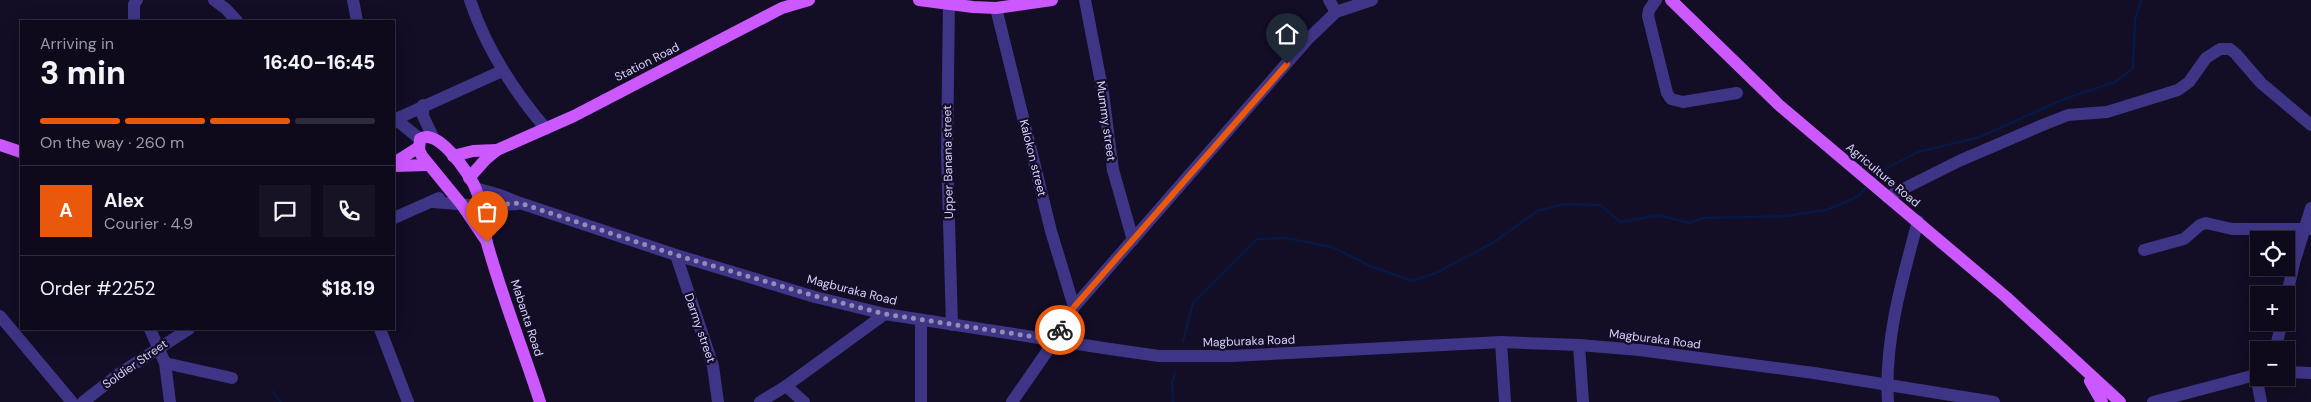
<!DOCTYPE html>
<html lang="en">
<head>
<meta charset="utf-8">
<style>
  :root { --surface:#0e0a1c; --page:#171325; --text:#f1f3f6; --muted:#9b9aa3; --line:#2e2b3b; --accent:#ea580c }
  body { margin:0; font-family:"DM Sans",sans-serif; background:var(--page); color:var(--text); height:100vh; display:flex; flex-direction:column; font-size:19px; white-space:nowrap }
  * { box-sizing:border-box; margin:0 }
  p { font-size:16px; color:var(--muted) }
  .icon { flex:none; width:28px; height:28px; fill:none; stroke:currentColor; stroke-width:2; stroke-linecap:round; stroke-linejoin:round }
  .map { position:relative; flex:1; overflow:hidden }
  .drawer { position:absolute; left:20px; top:20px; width:375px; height:310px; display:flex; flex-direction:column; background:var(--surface); border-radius:0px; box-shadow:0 5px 20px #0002,0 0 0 1px var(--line) }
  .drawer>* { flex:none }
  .tools { position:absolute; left:2250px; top:231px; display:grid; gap:10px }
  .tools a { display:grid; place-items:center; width:45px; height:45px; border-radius:0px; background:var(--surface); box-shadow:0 5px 20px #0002,0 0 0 1px var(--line); font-size:25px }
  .pin { position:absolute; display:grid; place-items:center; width:42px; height:42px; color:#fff; margin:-51px -21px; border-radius:50% 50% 50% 0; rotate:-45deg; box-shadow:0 0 5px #0007 }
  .pin .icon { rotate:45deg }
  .courier { position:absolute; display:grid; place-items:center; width:50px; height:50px; margin:-25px; border:4px solid #ea580c; border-radius:50%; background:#fff; color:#222; box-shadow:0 1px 6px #0007 }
  .overview em { font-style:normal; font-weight:800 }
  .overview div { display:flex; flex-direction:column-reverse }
  .overview { display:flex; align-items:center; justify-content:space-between; height:85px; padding:0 20px }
  h1 { font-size:32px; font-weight:800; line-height:38px }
  .bar { display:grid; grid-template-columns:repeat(4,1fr); gap:8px 5px; align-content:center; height:60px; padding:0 20px }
  .bar i { height:6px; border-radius:4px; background:var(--line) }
  .bar .active { background:var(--accent) }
  .bar p { grid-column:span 4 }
  .line { display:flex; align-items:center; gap:12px; padding:0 20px; border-top:1px solid var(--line) }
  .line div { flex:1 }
  .round { display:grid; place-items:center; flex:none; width:52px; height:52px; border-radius:0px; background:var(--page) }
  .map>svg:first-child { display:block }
</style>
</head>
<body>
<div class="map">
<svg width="2311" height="402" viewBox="0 0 2311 402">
  <rect width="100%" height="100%" fill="#130d25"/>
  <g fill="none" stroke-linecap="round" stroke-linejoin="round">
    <g stroke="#061945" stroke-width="2.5">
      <polyline points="1874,179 1883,170 1918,152 1980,137 2064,99 2115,82 2133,68 2135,19 2141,0"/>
      <polyline points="1183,341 1193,303 1257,239 1286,238 1332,247 1370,266 1412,281 1436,273 1496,241 1537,211 1565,204 1600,205 1621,222 1659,215 1689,223 1704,218 1786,216 1826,210 1857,197 1869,185"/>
      <polyline points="272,391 281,402"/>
      <polyline points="1173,402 1172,382 1175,372"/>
    </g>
    <g stroke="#3e3587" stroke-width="12">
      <polyline points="214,0 226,9 237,21"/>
      <polyline points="353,0 357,21"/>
      <path d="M470,0C486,49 513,90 546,129"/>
      <polyline points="949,0 947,153 952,325"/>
      <polyline points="1085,0 1103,93 1113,170 1133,240"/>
      <polyline points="1329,0 1336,12"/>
      <polyline points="1656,0 1649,10 1648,16 1667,93 1671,99 1683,102 1737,93"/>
      <polyline points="996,8 1051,231 1074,307"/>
      <polyline points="134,21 134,4 137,0"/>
      <polyline points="423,105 423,116 433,137"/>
      <polyline points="394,118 420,139"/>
      <polyline points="396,119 502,71"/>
      <polyline points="475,188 500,195 520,203 676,255 815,297 885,314 1110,349 1159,356 1232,356 1501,342 1579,345 1639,350 1814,373 1994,402"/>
      <polyline points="1887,197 1959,161 2045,124 2068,115 2107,112 2178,90 2189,82 2206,58 2220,49 2230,49 2236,54 2261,83 2311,125"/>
      <polyline points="433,202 481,206 517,204"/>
      <polyline points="394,218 439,198"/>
      <polyline points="2144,250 2184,239 2200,225 2206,223 2232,229 2311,229"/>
      <polyline points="676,255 713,366 718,402"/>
      <polyline points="2286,299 2294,263 2311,208"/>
      <polyline points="0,316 72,402"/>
      <polyline points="150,329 165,363 170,402"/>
      <polyline points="380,329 408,402"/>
      <polyline points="1501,342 1505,402"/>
      <polyline points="1579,345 1583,402"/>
      <polyline points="2275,350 2282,322"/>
      <polyline points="165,363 232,378"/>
      <polyline points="2286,372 2311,373"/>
      <polyline points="2256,374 2261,402"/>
      <polyline points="786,386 804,402"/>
      <polyline points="83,402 120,373 189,329"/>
      <polyline points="760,402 786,386 885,314"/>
      <polyline points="921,402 921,320"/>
      <polyline points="1012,402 1055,340 1074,307 1307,40 1336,12 1372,0"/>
      <path d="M1888,402C1884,341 1902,280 1918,221"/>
      <polyline points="2153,402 2259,374"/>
    </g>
    <g stroke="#cc58ff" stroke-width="12">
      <polyline points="919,0 973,7 996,8 1052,0"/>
      <polyline points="1671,0 1779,105 2006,297 2120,402"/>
      <polyline points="0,145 21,152"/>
      <polyline points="453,156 473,151 497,150"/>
      <polyline points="394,163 419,147"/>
      <polyline points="394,166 428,165"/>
      <polyline points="469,178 485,160 497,150 574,116 782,8 809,0"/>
      <path d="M487,242L462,205L422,156L419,150L420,139C438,127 469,174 475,187C483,205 483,225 487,243C502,297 523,349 540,402"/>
      <polyline points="2090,381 2102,402"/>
    </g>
  </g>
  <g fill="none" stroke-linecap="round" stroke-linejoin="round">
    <polyline stroke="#948cb3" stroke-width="5" stroke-dasharray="0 9" points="487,242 481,206 520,203 676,255 815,296 885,314 1055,340 1060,330"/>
    <polyline stroke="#ea580c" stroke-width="6" points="1060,330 1074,307 1287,64"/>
  </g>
  <g text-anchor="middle" stroke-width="4.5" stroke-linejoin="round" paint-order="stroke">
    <g font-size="12" fill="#d9d1ff" stroke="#130d25">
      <text transform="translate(647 62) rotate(-27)" y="4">Station Road</text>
      <text transform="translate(1106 121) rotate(82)" y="4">Mummy street</text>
      <text transform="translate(1033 158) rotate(76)" y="4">Kalokon street</text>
      <text transform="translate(948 162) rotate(-91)" y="4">Upper Banana street</text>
      <text transform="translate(1883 175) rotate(40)" y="4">Agriculture Road</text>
      <text transform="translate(852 290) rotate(14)" y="4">Magburaka Road</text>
      <text transform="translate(527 318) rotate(72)" y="4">Mabanta Road</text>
      <text transform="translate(700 328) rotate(71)" y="4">Darmy street</text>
      <text transform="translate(1655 339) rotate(7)" y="4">Magburaka Road</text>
      <text transform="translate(1249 341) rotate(-2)" y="4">Magburaka Road</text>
      <text transform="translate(135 364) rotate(-35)" y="4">Soldier Street</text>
    </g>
  </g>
</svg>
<div class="tools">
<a><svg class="icon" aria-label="locate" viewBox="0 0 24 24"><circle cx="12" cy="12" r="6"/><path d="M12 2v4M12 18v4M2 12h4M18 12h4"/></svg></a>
<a>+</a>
<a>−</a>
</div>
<div class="pin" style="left:487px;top:242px;background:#ea580c"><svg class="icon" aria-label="bag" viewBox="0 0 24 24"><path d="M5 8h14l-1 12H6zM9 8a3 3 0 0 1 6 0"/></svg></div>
<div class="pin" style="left:1287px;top:64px;background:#1f2937"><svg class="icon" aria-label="home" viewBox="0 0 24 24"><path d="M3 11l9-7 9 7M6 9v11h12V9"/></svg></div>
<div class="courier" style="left:1060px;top:330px"><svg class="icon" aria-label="bike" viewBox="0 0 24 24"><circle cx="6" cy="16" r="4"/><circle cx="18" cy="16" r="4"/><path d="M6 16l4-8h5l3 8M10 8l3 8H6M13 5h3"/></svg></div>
<section class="drawer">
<div class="overview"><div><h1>3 min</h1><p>Arriving in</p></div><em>16:40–16:45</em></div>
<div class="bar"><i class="active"></i><i class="active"></i><i class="active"></i><i></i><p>On the way · 260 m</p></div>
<div class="line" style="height:90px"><b class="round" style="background:var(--accent);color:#fff">A</b><div><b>Alex</b><p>Courier · 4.9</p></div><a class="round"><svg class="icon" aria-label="chat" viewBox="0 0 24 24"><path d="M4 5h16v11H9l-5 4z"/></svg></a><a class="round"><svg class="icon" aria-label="phone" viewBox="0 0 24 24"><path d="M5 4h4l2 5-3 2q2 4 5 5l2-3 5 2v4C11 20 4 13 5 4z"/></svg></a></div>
<div class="line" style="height:65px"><div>Order #2252</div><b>$18.19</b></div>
</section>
</div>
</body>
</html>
